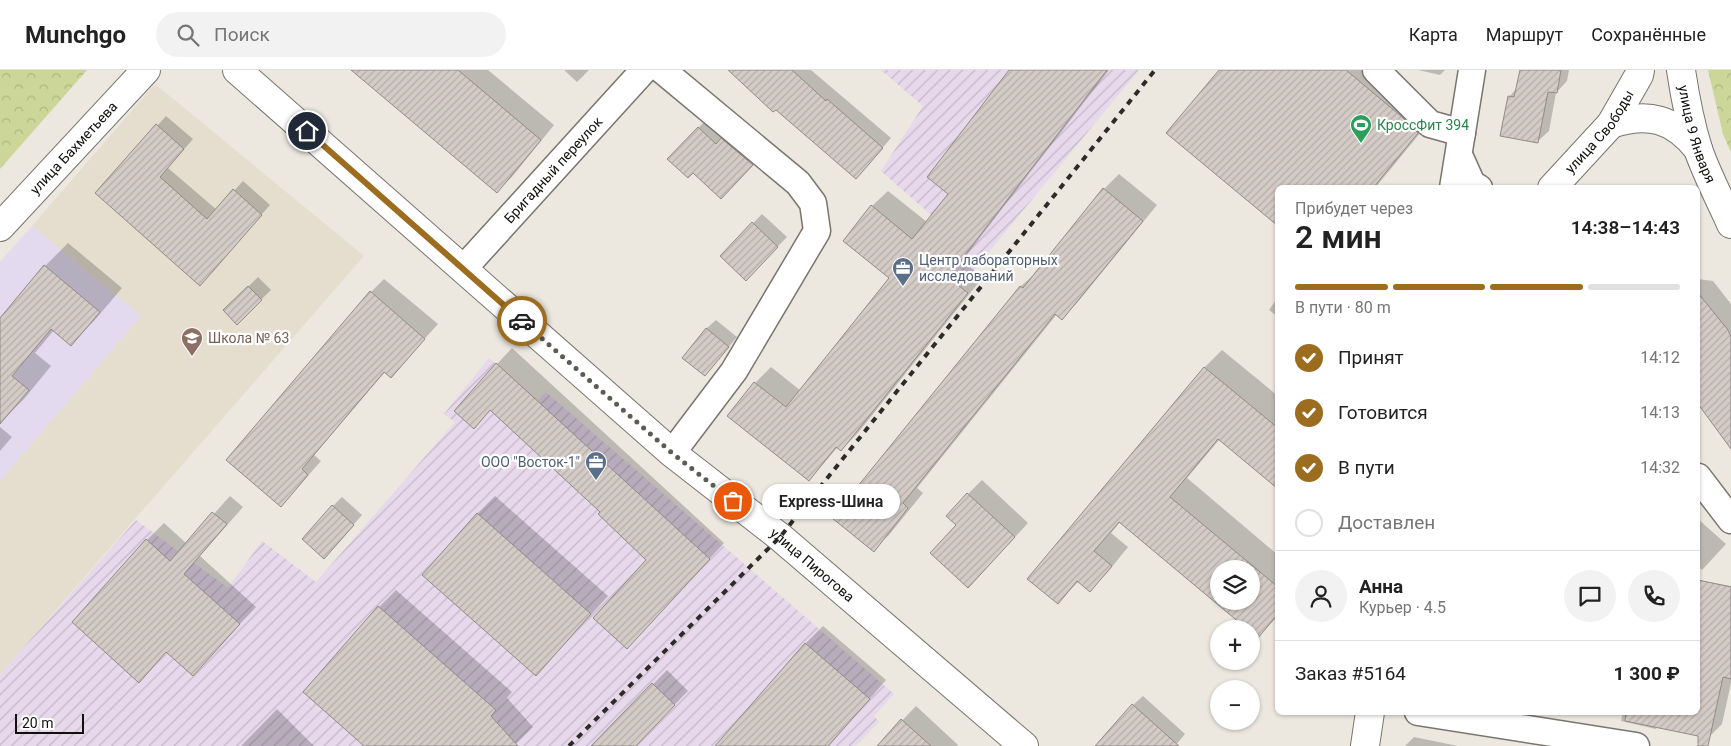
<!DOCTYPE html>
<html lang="ru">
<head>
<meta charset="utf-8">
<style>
  :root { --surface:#fff; --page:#f2f2f2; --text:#222; --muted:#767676; --line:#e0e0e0; --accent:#9c6c1f }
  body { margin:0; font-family:Roboto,sans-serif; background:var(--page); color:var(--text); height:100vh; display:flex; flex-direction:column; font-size:19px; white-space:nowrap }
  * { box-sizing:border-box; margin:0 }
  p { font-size:16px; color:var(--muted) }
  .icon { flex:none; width:28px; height:28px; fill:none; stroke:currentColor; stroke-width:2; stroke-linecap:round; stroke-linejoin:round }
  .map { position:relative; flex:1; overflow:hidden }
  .side { position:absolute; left:1275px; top:115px; width:425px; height:530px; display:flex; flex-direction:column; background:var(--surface); border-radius:8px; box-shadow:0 1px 4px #0004 }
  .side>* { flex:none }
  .controls { position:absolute; left:1210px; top:490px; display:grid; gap:10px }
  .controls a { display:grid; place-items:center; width:50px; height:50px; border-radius:50%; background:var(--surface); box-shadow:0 1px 4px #0004; font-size:25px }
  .scale { position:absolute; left:15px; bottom:12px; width:69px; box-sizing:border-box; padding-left:5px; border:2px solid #11100d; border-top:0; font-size:14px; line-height:18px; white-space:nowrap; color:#11100d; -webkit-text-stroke:4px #fff; paint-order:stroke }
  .pin { position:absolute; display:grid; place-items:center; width:42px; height:42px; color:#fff; margin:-21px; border:2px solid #fff; border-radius:50%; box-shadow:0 1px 5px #0007 }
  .courier { position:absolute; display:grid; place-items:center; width:50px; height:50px; margin:-25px; border:4px solid #9c6c1f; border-radius:50%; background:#fff; color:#222; box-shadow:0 1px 6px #0007 }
  .bubble { position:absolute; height:35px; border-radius:18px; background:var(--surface); box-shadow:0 1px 4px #0004; font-size:16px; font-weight:600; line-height:35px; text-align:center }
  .summary em { font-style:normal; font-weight:600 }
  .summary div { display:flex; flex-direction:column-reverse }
  .summary { display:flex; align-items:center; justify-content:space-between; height:85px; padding:0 20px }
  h1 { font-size:32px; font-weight:600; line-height:38px }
  .bar { display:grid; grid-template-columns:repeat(4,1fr); gap:8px 5px; align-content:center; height:60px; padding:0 20px }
  .bar i { height:6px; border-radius:4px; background:var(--line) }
  .bar .active { background:var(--accent) }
  .bar p { grid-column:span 4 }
  .line { display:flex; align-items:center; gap:12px; padding:0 20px; border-top:1px solid var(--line) }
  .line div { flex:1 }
  .round { display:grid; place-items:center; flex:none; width:52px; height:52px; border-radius:26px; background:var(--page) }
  ol { padding:0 20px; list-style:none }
  li { display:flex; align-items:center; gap:15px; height:55px }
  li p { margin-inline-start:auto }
  li .icon { padding:5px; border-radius:50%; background:var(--accent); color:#fff; stroke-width:4 }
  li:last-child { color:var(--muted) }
  li i { width:28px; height:28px; border:2px solid var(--line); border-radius:50% }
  header { display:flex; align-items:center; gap:30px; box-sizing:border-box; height:70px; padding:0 25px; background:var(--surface); border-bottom:1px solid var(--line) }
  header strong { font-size:24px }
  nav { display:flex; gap:28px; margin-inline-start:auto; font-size:18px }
  .search { width:350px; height:45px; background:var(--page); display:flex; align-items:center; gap:12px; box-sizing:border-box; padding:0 18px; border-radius:28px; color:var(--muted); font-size:19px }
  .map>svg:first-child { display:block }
</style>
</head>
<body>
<header>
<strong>Munchgo</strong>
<div class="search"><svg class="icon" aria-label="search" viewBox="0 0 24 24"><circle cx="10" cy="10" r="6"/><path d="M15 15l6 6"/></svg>Поиск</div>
<nav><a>Карта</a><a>Маршрут</a><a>Сохранённые</a></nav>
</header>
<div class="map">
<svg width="1731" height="676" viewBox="0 0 1731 676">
  <defs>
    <pattern id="industrial-furrows" width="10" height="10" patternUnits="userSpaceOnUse" patternTransform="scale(1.25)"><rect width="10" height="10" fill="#e7d8eb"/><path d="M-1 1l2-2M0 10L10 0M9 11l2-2" fill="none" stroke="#c5b8c8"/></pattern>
    <pattern id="park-crowns" width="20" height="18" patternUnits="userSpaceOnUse" patternTransform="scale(1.25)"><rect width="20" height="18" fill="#cbd698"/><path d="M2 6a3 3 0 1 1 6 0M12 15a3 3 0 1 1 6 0" fill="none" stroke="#adb782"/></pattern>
    <pattern id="building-hatch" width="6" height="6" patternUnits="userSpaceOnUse" patternTransform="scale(1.25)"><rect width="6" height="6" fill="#d4cbc6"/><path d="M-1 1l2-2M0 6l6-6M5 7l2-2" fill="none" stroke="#b5ada9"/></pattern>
  </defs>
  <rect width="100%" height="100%" fill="#ece7df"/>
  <polygon fill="#e5ddce" points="155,14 364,186 0,604 0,411 141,246 32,156"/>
  <g fill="url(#industrial-furrows)">
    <polygon points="881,0 1139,0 960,217 948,207 971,178 931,145 881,101 923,36"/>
    <polygon points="489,288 538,330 546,322 894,624 874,646 879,652 856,676 0,676 0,604 136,450 228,518 262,471 316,512 455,352 444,344"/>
  </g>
  <polygon fill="#e3daef" points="32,156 141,246 0,411 0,192"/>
  <g fill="url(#park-crowns)">
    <polygon points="0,0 87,0 0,99"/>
    <polygon points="1708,0 1731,0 1731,82 1723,64"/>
  </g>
  <g fill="#0003" fill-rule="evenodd">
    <polygon points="352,0 488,0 554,55 511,108 497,121"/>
    <polygon points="564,0 589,0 577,12"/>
    <polygon points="735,0 811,0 891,68 865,98"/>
    <polygon points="1011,0 1109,0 962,191 983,207 857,364 841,380 838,377 809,410 729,346 755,313 771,297 801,321 891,208 872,136 888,121 927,152 950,123"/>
    <polygon points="1220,0 1384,0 1435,45 1375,118 1278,118"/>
    <polygon points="1418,0 1445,0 1440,5"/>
    <polygon points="1521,0 1569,0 1567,11 1556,23 1549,61 1538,71 1509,27 1517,18"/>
    <polygon points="166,46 193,69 168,98 217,140 243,111 270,135 209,205 97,123"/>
    <polygon points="708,48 761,85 730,118 698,58"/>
    <polygon points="1119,104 1157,135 1077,233 1062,248 1057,244 917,418 923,423 889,465 873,480 834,448 1021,216 1037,202 1104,119"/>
    <polygon points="762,144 787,167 746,209 721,186"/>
    <polygon points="68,173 122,218 94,251 71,274 54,260 35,283 51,296 24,329 1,352 0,250 45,196"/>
    <polygon points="258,207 271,220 237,253 225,240"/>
    <polygon points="384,209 438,254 391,306 385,302 314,385 321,391 281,436 371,222"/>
    <polygon points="1698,209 1713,211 1731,234 1731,360 1723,366 1698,332"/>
    <polygon points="1278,227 1278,247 1269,240"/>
    <polygon points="716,250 737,267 705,305 706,259"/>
    <polygon points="512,278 724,473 642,562 648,489 601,442 491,340 474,357 497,294"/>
    <path d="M1222,280L1278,326V417L1220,369L1187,408L1278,485V546L1258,566L1251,559L1121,451L1111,463L1128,477L1107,503L1090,520L1079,511L1058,533L1029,509L1205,297ZM1219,499H1251V531H1219Z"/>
    <polygon points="0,357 12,367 0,381"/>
    <polygon points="982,410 1028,453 982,503 968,424"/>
    <polygon points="230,426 243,437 200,486 256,537 193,604 167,581 139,611 147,470 164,453 187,474"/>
    <polygon points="495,426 608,526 536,605 477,444"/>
    <polygon points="342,427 362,445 333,478 333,436"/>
    <polygon points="1698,449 1726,474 1702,500 1698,496"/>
    <polygon points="1698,510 1731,516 1731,613 1722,654 1709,667 1658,656 1656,659 1621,651 1623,642 1698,642 1698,585 1702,567 1698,566"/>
    <polygon points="396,520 512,622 507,628 533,657 514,676 366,676 379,537"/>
    <polygon points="823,556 886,610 829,676 717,676 806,573"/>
    <polygon points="667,600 688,621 634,676 593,676"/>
    <polygon points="1143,626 1185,664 1175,676 1109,676 1133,635"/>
    <polygon points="916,636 958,675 957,676 878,676"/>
    <polygon points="277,639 314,676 241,676"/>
    <polygon points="1414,667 1458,676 1405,676"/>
  </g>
  <g fill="url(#building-hatch)" stroke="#938b86" fill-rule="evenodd">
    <polygon points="351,0 458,0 541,70 497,123"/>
    <polygon points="728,0 792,0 826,31 827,29 883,78 856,109 776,40 773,42"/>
    <polygon points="1009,0 1107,0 948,207 968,223 841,381 836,377 809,411 727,346 754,312 786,337 889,208 843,171 871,135 912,169 948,124 927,107"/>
    <polygon points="1219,0 1346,0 1402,47 1418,63 1373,118 1278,118 1278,156 1166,63"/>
    <polygon points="1520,0 1561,0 1557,23 1548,22 1538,73 1500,66 1508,26 1514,27"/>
    <polygon points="156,54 184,79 160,107 207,149 233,119 262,145 200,216 95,123"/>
    <polygon points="698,57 716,74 721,68 753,95 721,129 693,103 688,108 667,89"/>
    <polygon points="1103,118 1143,151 1062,250 1055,244 903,433 908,438 874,482 832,448 1020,216 1023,218"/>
    <polygon points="752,152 778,177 746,211 720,186"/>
    <polygon points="44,195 100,242 71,276 51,259 12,306 29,320 0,354 0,248"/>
    <polygon points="248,216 262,230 237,255 223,240"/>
    <polygon points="370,221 425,269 391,308 384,302 302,399 308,405 281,437 226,390"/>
    <polygon points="1698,223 1728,260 1731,267 1731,379 1698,334"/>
    <polygon points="706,258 729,277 705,306 682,288"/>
    <polygon points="496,293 710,489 627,579 593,548 646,490 598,444 600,442 490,340 474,359 454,341"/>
    <path d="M1204,297L1278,358V419L1218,369L1170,427L1278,517V544L1258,568L1251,562V559H1247L1119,452L1094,481L1112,496L1090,522L1077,511L1058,534L1027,509ZM1219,499H1251V531H1219Z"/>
    <polygon points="967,423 1015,467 968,518 930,483 956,455 946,446"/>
    <polygon points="332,435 354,455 324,489 302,469"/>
    <polygon points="212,442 227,454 184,504 240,554 193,606 166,582 139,613 72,552 146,469 170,491"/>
    <polygon points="477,443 591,544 536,606 422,505"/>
    <polygon points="1698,510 1731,517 1731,609 1723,607 1708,676 1698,676 1698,666 1625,651 1626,642 1698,642"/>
    <polygon points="378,536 496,640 491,646 518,676 364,676 303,622"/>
    <polygon points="805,573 870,629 828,676 715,676"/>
    <polygon points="652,613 675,635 636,676 591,676"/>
    <polygon points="1132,634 1179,676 1095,676"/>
    <polygon points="901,649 931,676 877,676"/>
  </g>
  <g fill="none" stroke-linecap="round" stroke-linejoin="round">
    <g stroke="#7a756e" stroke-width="29">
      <g id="minor">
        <polyline points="662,0 798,113 813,133 817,161 734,301 672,383"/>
        <polyline points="1376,0 1430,54 1462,63"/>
        <polyline points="1459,85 1472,114 1479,118"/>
        <polyline points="1453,118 1472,0"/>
        <path id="s1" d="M463,199L644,0"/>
        <polyline points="1698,407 1731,450"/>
        <polyline points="1418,642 1636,676"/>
      </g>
    </g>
    <g stroke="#7a756e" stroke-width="30">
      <g id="tertiary">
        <path id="s2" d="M237,0L672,383L780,467L1024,676"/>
        <path id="s3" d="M0,157L146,0"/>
      </g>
    </g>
    <g stroke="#7a756e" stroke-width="30">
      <g id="secondary">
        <path id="s4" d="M1681,0C1685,27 1690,53 1698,79C1707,105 1720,129 1731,154"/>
        <path d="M1611,54C1648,42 1673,48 1698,79"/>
        <path id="s5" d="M1552,118L1611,54L1639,5L1640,0"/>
        <polyline points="1365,676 1370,642"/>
      </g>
    </g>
    <use href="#minor" stroke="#fff" stroke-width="26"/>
    <use href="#tertiary" stroke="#fff" stroke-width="28"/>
    <use href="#secondary" stroke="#fff" stroke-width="28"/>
    <polyline stroke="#2c2b27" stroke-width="4" stroke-dasharray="6 6" stroke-linecap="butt" points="569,676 780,467 1155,0"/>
  </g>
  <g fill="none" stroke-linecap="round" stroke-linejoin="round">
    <polyline stroke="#5e5b56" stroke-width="5" stroke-dasharray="0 9" points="522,251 672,383 733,431"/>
    <polyline stroke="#9c6c1f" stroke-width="6" points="307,61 522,251"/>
  </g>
  <defs>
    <g id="stadium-pin" transform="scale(1.125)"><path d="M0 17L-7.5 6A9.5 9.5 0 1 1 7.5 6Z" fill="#2e9e5b" stroke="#fff"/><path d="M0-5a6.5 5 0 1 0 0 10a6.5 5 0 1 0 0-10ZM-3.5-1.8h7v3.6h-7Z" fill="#fff"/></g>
    <g id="office-pin" transform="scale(1.125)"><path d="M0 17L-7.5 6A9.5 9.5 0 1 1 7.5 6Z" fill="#5c6f8a" stroke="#fff"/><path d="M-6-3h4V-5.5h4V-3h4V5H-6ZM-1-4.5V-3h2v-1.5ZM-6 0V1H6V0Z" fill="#fff"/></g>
    <g id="school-pin" transform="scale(1.125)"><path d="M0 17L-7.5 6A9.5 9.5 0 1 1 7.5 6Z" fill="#8d6e63" stroke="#fff"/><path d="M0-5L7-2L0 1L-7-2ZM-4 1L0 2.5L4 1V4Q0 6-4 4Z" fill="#fff"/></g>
  </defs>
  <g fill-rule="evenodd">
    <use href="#stadium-pin" x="1361" y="55"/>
    <use href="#office-pin" x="903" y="198"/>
    <use href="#school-pin" x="192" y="268"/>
    <use href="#office-pin" x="596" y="392"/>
  </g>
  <g text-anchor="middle" stroke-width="4.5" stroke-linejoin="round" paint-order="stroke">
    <g font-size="14" fill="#27864d" stroke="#fff" text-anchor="start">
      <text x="1377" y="60">КроссФит 394</text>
    </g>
    <g font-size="14" fill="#11100d" stroke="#fff">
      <text dy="5" stroke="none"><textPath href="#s5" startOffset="74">улица Свободы</textPath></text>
      <text dy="5" stroke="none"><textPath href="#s4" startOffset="66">улица 9 Января</textPath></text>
      <text dy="5" stroke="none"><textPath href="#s3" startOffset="108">улица Бахметьева</textPath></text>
      <text dy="5" stroke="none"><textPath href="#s1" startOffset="134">Бригадный переулок</textPath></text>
      <text dy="5" stroke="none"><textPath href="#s2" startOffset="759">улица Пирогова</textPath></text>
    </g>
    <g font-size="14" fill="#4e5e75" stroke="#fff" text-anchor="start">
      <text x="919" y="195">Центр лабораторных<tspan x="919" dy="16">исследований</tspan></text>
      <text x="580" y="397" text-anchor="end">ООО "Восток-1"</text>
    </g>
    <g font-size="14" fill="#785e54" stroke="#fff" text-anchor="start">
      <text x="208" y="273">Школа № 63</text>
    </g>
  </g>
</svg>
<div class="controls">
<a><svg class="icon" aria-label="layers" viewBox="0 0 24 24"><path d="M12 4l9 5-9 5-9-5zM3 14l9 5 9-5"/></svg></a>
<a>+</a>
<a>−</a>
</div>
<div class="scale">20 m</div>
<div class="pin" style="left:733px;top:431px;background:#ea580c"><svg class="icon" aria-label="bag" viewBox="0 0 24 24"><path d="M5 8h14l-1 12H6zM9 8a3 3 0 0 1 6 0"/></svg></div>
<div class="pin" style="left:307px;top:61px;background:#1f2937"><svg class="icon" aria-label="home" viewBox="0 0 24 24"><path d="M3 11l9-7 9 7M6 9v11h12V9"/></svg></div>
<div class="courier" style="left:522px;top:251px"><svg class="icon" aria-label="car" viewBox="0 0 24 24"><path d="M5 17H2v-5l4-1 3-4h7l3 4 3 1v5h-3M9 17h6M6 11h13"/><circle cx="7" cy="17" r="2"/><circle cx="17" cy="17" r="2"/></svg></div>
<div class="bubble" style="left:762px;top:414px;width:138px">Express-Шина</div>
<section class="side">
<div class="summary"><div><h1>2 мин</h1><p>Прибудет через</p></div><em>14:38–14:43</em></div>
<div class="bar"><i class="active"></i><i class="active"></i><i class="active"></i><i></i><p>В пути · 80 m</p></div>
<ol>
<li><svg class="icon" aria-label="check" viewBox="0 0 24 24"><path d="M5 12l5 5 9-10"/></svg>Принят<p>14:12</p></li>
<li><svg class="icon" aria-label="check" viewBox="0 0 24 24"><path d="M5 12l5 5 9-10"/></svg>Готовится<p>14:13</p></li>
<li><svg class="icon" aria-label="check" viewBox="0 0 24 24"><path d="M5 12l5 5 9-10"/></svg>В пути<p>14:32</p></li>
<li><i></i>Доставлен</li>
</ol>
<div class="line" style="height:90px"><a class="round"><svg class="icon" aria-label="person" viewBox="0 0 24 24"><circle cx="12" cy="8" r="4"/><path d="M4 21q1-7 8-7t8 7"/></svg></a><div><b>Анна</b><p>Курьер · 4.5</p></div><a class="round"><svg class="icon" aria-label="chat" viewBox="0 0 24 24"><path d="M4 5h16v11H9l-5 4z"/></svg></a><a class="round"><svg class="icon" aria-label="phone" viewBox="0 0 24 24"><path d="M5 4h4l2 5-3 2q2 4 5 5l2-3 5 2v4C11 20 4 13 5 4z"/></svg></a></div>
<div class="line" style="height:65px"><div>Заказ #5164</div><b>1 300 ₽</b></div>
</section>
</div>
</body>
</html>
